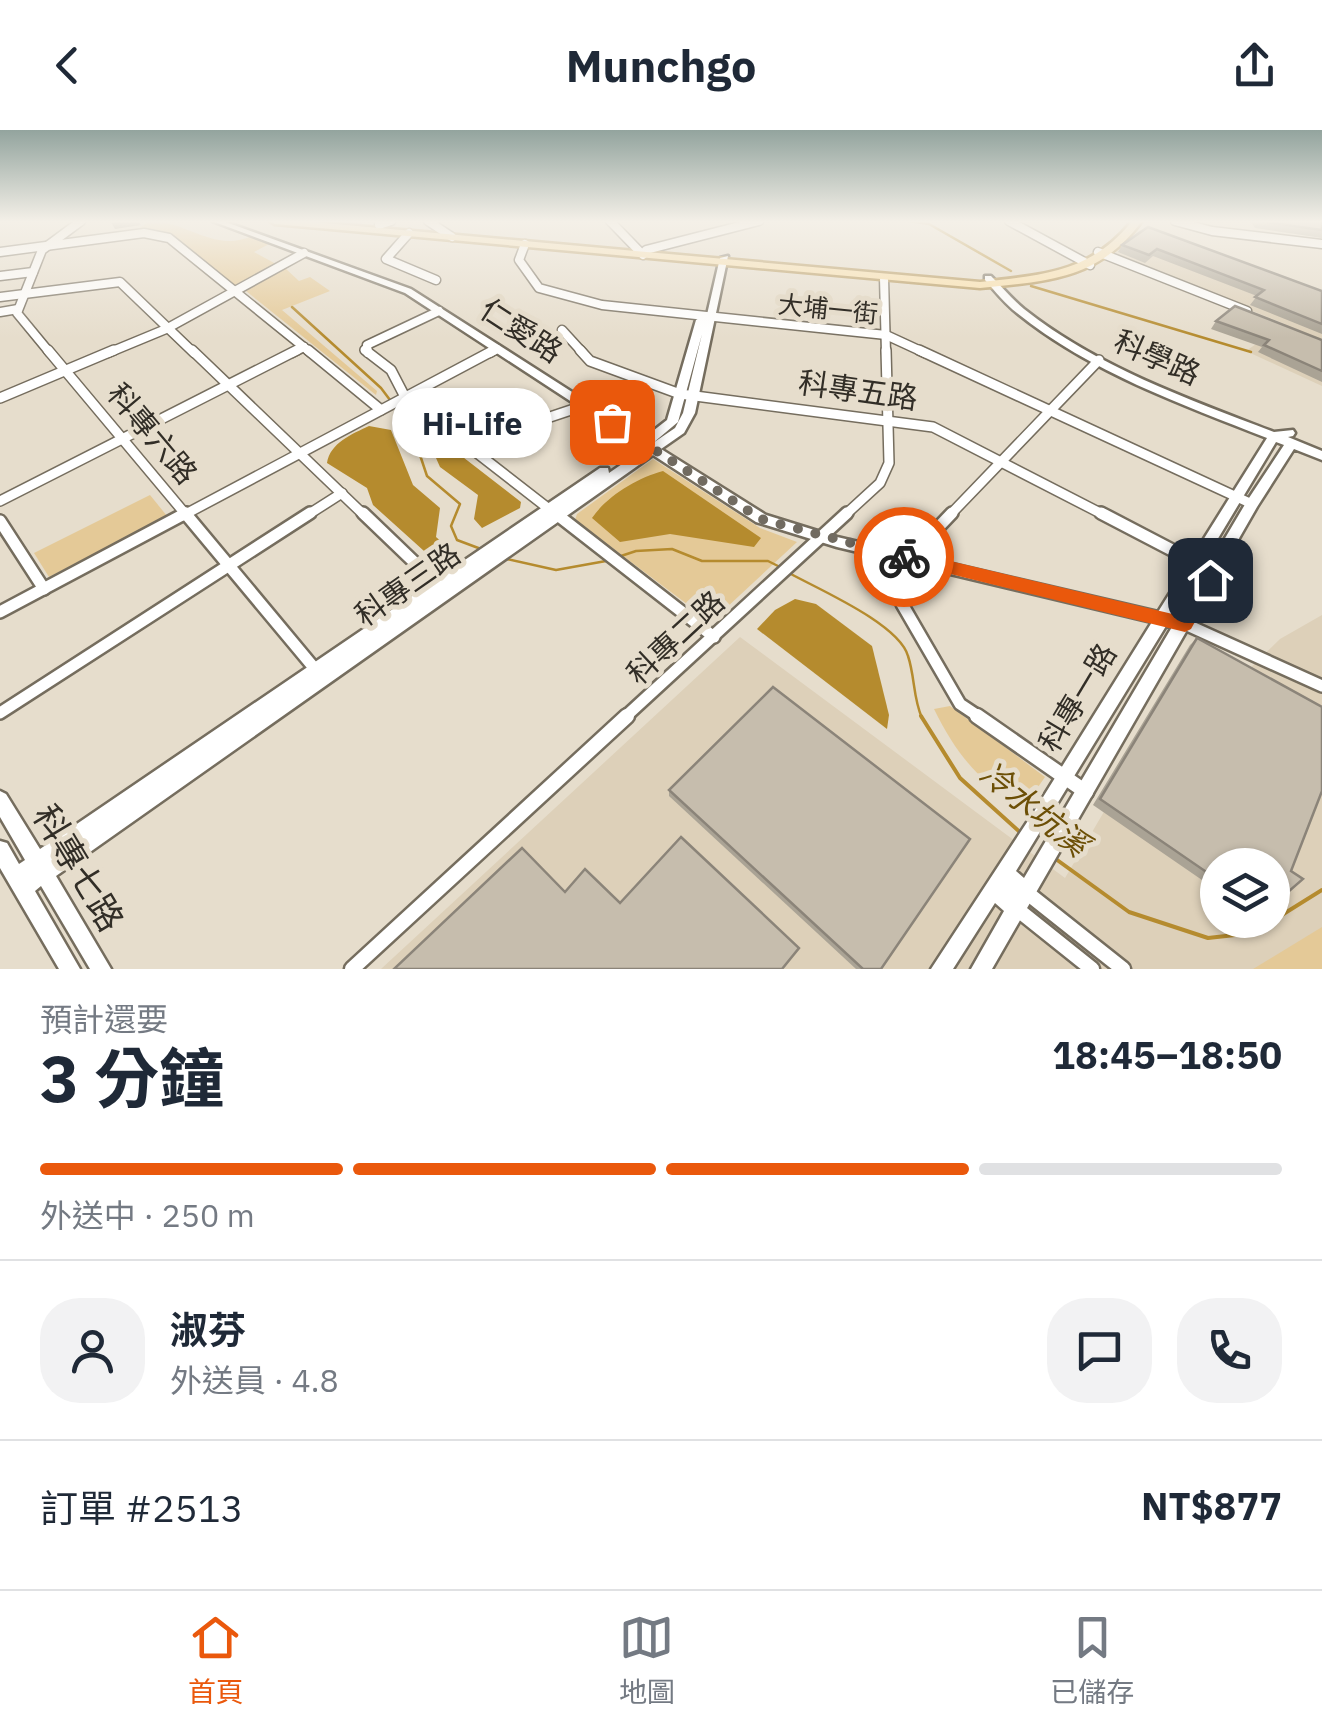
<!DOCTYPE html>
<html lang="zh-TW">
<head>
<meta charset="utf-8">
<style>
  :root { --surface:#fff; --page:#f2f2f3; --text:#1f2937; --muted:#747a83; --line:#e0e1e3; --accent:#ea580c }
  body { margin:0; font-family:"IBM Plex Sans","Noto Sans TC",sans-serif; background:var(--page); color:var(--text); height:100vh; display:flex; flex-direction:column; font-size:38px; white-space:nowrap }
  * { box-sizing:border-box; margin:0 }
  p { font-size:32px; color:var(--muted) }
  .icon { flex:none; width:55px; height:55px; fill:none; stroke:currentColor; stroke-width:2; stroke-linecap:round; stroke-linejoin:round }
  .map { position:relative; height:839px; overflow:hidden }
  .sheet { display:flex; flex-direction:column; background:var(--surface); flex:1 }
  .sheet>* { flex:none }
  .buttons { position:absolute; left:1200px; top:718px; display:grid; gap:20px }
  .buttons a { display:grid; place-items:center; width:90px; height:90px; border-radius:50%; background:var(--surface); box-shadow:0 2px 8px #0004; font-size:50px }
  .pin { position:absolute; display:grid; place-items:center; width:85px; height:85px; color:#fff; margin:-42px; border-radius:20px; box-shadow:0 5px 15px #0006 }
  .courier { position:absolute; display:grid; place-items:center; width:100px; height:100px; margin:-50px; border:8px solid #ea580c; border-radius:50%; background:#fff; color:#222; box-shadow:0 2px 12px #0007 }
  .bubble { position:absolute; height:70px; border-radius:35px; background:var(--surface); box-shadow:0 2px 8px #0004; font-size:32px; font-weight:700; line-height:70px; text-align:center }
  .summary em { font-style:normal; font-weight:700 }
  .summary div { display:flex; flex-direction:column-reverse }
  .summary { display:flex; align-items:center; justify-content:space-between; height:170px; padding:0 40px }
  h1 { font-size:65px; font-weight:700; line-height:75px }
  .bar { display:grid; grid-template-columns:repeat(4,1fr); gap:15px 10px; align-content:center; height:120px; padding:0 40px }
  .bar i { height:12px; border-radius:8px; background:var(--line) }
  .bar .active { background:var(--accent) }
  .bar p { grid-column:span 4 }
  .line { display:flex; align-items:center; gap:25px; padding:0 40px; border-top:2px solid var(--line) }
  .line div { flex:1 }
  .round { display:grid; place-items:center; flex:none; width:105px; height:105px; border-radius:40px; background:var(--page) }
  header { display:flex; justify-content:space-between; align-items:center; height:130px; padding:0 40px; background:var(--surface); font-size:45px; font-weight:700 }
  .menu { display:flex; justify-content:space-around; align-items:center; height:140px; border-top:2px solid var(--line); background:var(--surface); font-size:28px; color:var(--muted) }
  .menu a { display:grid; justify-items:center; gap:5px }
  .menu .active { color:var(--accent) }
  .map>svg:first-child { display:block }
</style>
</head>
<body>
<header><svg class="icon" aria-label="back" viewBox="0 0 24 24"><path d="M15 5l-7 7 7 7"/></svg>Munchgo<svg class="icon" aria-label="share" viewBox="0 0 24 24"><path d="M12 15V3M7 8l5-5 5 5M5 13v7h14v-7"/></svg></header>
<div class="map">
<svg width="1322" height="839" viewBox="0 0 1322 839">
  <rect width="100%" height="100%" fill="#e6ddcc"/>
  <g fill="#ddd0b9" fill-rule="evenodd">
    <polygon points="1139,100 1322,169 1322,256 1246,221 1285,194 1113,125"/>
    <path d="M1322,485V839H381L740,507L1065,748L1105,680L1280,509ZM1218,735H1272V790H1218Z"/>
  </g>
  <g fill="#e4c997">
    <path d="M150,91C187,91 214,123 252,106L271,113L254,122L276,134L235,155L165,102H133Z"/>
    <polygon points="285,138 299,151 310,147 330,161 282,180 377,261 376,265 246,161"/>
    <polygon points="653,329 760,398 797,412 711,492 575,390 577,384"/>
    <polygon points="150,365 167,386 49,447 34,423"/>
    <path d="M950,576L1045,647L1022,680C979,650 957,626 934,579Z"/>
    <polygon points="1322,797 1322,839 1253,839"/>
  </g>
  <g fill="#b58b2e">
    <path d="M369,296L391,300L413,355L440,378L436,407L451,420L434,430L373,375L367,358L327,333C330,313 352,304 369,296Z"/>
    <polygon points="437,307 521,372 520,378 482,398 474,389 478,365 440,337 432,319"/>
    <path d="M663,341L761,408L754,417L670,404L620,412L592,388C607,366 637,348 663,341Z"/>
    <polygon points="795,469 816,474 872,516 889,585 887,599 757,499 775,480"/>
  </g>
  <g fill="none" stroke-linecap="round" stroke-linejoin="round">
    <g stroke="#b58b2e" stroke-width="2.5">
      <polyline points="909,91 929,94 1011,141"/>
      <polyline points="1031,156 1251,222"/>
      <polyline points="292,177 381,258 411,298 427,346 460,374 451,396 457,410 481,419"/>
      <polyline points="618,427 636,421 672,419 702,431 768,431 780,437"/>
      <polyline points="507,429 556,440 606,431"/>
      <path d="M791,444C820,460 899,494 908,526C915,547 913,568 922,588"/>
    </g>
    <g stroke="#b58b2e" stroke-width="4">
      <polyline points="921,586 960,648 1022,704"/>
      <polyline points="1053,727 1129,782 1208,808 1253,803 1322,760"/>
    </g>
    <g stroke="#756d5e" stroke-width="11">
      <g id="street-far3">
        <polyline points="428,91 452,107"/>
        <polyline points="610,91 643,125 646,120 759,91"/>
        <polyline points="1009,91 1090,135"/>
        <polyline points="1175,91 1212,101 1322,114"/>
        <polyline points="379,95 391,91"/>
        <polyline points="409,103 386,129 436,150"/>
        <polyline points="525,114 519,130 539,158 602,175 886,205 925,223"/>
        <polyline points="0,122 144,103 169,108 311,223"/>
        <polyline points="1098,122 1247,181"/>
        <polyline points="0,146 33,142"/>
        <polyline points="884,148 886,223"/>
        <polyline points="0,167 120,152 194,223"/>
        <polyline points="0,182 18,179"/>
        <polyline points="562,200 583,223"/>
        <polyline points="50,223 17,183 42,120 81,91"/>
        <polyline points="108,223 166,199 304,123"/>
        <polyline points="292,223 304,217"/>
        <polyline points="368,223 367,215 439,181"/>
        <polyline points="490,223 497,219"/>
      </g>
    </g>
    <g stroke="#756d5e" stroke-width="12">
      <g id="street-far2">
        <polyline points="48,220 187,386"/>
        <polyline points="192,220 365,386"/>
        <polyline points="308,220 381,280"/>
        <polyline points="365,220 391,240 405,267 558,386"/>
        <polyline points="580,220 590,231 680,264 933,297 1106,386"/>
        <polyline points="919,220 1252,374"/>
        <polyline points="0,268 114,220"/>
        <polyline points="466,315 586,275"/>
        <polyline points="0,371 297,220"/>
        <polyline points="182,386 494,220"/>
        <polyline points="306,386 342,363"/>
        <polyline points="844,386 880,353 889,333 886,220"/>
        <polyline points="949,386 1099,230"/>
      </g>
    </g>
    <g stroke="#756d5e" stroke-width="16">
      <g id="street-far1">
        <polyline points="185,383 320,545"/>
        <polyline points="363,383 438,455"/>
        <polyline points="555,383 714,507"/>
        <polyline points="952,383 909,428 902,474 960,574 981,588"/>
        <polyline points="1101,383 1195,432"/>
        <polyline points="0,391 44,459"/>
        <polyline points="0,482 186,383"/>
        <polyline points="1185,494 1322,556"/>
        <polyline points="0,583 310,383"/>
        <polyline points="624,588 847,383"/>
      </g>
    </g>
    <g stroke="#756d5e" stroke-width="19">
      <g id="street">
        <polyline points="977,586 1086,662"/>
        <polyline points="1026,762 1123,839"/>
        <polyline points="1017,779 1092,839"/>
        <polyline points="352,839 627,586"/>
      </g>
    </g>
    <g stroke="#756d5e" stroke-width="5">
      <path id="secondary" d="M212,91H223L411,159L644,308L667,290L696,190L701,187L706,189L720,128L728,126L695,283L684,303L661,319L766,385L837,407L1158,482L1267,308C1181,274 1090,242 1017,183C1005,174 995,161 985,150V146H991C1002,157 1012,169 1024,179C1097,237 1188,269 1274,302L1293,300L1295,303L1293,306L1288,307L1322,321V330L1294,319L1257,377L1191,492L1190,498L1187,500L992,839H971L1004,781L995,773L953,839H931L1035,680L1152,492L837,417L756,392L653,325L56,746L111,839H90L41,756L35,761L80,839H59L0,738V711L7,713L19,734L25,730L0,687V661L6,664L40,719L600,338H608L609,343L641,321H634L632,318L636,314L405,163ZM702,204L683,283L675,298L653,313L678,292ZM1276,312L1284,315L1247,371L1179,486L1172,485ZM1166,496L1172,497L1024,748L1016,741Z"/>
    </g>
    <g stroke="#b39456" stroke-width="5">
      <path id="primary" d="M270,91H302L980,152C1042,145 1091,143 1132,91H1142C1098,150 1048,151 980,158L275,94Z"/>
    </g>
    <use href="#street-far3" stroke="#fff" stroke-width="8"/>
    <use href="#street-far2" stroke="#fff" stroke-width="9"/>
    <use href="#street-far1" stroke="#fff" stroke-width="11"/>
    <use href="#street" stroke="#fff" stroke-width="14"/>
    <use href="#secondary" fill="#fff" fill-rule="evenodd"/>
    <use href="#primary" fill="#fbe0a9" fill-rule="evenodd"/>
  </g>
  <g fill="#aaa395">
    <polygon points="1252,91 1322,91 1322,108 1255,98 1251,92"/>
    <polygon points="1148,97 1322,161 1322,204 1250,175 1257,166 1153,126 1145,133 1118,122 1122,115"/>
    <polygon points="1216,191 1322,210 1322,252 1258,222 1262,217 1211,199"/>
    <polygon points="597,308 623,310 608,320 598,314"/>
    <polygon points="1197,508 1322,577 1322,661 1291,741 1303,749 1280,769 1272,773 1272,735 1218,735 1218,761 1093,675 1190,515"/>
    <polygon points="669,660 881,839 856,839 669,666"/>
  </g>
  <g fill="#8b8479">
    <polygon points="120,91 138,91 141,95 115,99 111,92"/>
    <polygon points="622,305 623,310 608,320 607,315"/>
  </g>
  <g fill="#c6bdad" stroke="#8b8479" stroke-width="2.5">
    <polygon points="1259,91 1322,91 1322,100"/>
    <polygon points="1148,97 1322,161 1322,194 1255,167 1264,160 1157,119 1149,125 1122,115"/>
    <polygon points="1235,176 1322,210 1322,241 1264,215 1269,210 1216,191"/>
    <polygon points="612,298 622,305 607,315 597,308"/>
    <polygon points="1197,508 1322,577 1322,661 1291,741 1303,749 1280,769 1272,764 1272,735 1218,735 1218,750 1100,669"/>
    <polygon points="773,557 970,709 881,839 863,839 669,660"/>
    <polygon points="681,707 799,818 782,839 394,839 522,718 565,762 585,739 620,773"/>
  </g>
  <linearGradient id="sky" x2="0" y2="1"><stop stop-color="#93a49e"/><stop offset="0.44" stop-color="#f4f0e8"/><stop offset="1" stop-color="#f4f0e8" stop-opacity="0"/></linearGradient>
  <rect width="1322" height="208" fill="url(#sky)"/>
  <polygon fill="#ea580c" points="904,420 1181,486 1204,445 1216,445 1218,450 1191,499 1185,502 898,431 896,427"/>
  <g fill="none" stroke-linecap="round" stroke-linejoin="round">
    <polyline stroke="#716b61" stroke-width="10" stroke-dasharray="0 18" points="612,292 761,389 904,427"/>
  </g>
  <g text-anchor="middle" stroke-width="10" stroke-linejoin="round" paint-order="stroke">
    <g font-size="25" fill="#322e27" stroke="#e6ddcc">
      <text transform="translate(828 179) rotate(6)" y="9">大埔一街</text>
    </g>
    <g font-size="30" fill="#322e27" stroke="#e6ddcc">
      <text transform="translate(521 201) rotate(33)" y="10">仁愛路</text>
      <text transform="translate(1157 228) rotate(24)" y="10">科學路</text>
      <text transform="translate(858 261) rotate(8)" y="10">科專五路</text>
      <text transform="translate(152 304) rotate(50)" y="10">科專六路</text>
      <text transform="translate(408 455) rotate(-35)" y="10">科專三路</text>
      <text transform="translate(676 508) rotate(-43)" y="10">科專二路</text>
      <text transform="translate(1078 568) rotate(-59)" y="10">科專一路</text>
    </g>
    <g font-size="32" font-style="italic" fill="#6c4f06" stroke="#e6ddcc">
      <text transform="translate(1034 679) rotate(39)" y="11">冷水坑溪</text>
    </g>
    <g font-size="35" fill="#322e27" stroke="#e6ddcc">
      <text transform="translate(78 738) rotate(59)" y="12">科專七路</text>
    </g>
  </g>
</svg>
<div class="buttons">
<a><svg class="icon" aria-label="layers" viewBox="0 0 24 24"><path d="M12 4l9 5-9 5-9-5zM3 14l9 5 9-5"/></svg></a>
</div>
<div class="pin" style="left:612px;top:292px;background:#ea580c"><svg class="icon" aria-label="bag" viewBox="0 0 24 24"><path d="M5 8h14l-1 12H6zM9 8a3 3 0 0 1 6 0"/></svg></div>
<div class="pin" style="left:1210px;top:450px;background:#1f2937"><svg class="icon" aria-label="home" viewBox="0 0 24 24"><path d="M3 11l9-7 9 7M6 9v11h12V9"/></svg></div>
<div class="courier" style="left:904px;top:427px"><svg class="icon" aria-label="bike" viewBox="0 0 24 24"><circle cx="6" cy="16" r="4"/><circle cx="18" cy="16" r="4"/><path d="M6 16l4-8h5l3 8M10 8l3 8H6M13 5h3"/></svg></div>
<div class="bubble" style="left:392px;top:258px;width:160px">Hi-Life</div>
</div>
<section class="sheet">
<div class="summary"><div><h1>3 分鐘</h1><p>預計還要</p></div><em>18:45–18:50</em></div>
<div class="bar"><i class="active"></i><i class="active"></i><i class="active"></i><i></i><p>外送中 · 250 m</p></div>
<div class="line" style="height:180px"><a class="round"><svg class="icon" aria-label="person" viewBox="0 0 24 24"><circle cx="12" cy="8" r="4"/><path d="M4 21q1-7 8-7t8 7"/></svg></a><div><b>淑芬</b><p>外送員 · 4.8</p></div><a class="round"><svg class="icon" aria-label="chat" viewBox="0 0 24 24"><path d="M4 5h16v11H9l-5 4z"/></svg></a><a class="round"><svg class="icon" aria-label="phone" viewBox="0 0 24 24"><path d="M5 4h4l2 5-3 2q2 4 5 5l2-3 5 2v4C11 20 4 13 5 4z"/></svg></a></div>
<div class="line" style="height:130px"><div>訂單 #2513</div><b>NT$877</b></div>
</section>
<nav class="menu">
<a class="active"><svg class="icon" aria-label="home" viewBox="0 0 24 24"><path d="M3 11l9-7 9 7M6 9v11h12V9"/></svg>首頁</a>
<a><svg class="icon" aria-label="map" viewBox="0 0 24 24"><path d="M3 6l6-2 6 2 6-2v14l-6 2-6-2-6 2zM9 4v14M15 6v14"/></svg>地圖</a>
<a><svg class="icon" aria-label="saved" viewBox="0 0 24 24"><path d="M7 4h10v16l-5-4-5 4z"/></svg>已儲存</a>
</nav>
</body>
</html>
